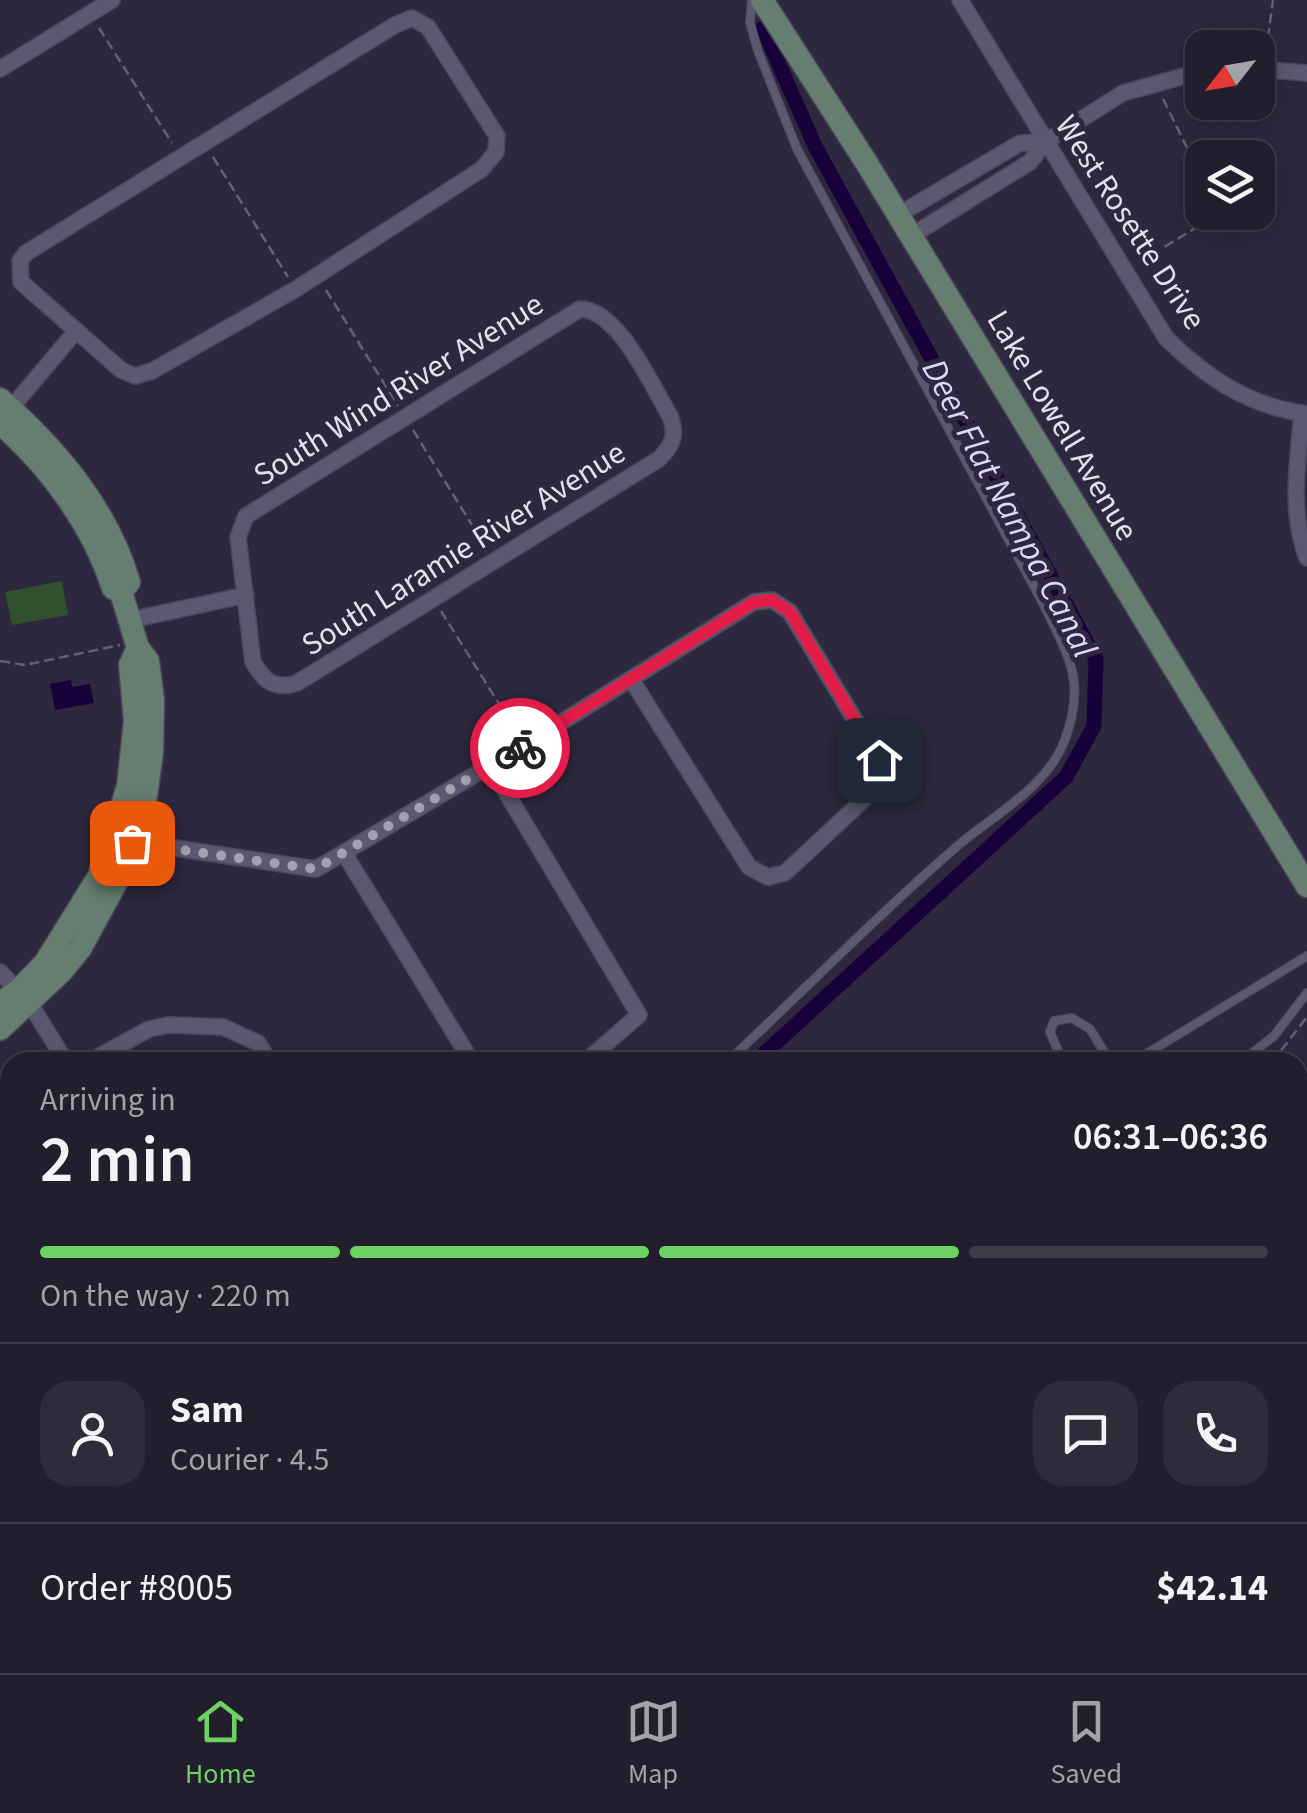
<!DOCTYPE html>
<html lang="en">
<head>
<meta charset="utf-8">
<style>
  :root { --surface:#221e2e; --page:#2e2b3a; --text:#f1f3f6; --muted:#a2a2aa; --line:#3f3c4a; --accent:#6cd362 }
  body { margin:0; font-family:"Source Sans 3",sans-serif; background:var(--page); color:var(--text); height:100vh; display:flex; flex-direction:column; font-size:38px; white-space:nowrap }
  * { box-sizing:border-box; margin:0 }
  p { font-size:32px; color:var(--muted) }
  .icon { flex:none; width:55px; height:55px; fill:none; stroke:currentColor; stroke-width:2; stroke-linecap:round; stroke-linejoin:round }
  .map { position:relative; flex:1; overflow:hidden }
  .side { position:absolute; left:0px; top:1052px; width:1308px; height:622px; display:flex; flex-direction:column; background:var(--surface); border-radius:30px 30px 0 0; box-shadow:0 5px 25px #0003,0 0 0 2px var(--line) }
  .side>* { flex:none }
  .needle { width:65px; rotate:239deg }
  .controls { position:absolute; left:1185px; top:30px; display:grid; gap:20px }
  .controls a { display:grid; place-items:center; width:90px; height:90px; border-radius:20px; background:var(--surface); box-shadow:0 5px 25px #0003,0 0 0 2px var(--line); font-size:50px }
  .pin { position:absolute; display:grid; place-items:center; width:85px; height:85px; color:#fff; margin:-42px; border-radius:20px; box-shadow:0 5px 15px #0006 }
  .courier { position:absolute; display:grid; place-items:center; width:100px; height:100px; margin:-50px; border:8px solid #e11d48; border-radius:50%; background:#fff; color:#222; box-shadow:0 2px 12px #0007 }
  .headline em { font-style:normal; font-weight:600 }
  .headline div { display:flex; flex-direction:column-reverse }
  .headline { display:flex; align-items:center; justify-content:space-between; height:170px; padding:0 40px }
  h1 { font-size:65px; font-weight:600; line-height:75px }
  .bar { display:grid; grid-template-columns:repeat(4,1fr); gap:15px 10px; align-content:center; height:120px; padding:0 40px }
  .bar i { height:12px; border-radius:8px; background:var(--line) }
  .bar .on { background:var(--accent) }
  .bar p { grid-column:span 4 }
  .line { display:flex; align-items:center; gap:25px; padding:0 40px; border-top:2px solid var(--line) }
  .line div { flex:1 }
  .round { display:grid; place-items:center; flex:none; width:105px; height:105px; border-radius:30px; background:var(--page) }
  .dock { display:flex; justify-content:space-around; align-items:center; height:140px; border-top:2px solid var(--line); background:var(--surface); font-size:28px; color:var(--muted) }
  .dock a { display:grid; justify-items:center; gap:5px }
  .dock .on { color:var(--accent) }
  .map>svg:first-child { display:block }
</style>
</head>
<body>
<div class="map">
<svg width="1307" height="1673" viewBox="0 0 1307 1673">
  <rect width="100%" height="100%" fill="#2d283e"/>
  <polygon fill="#31502e" points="62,581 68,615 12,625 5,592"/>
  <polygon fill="#18003b" points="71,680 72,687 90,684 94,703 55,710 50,684"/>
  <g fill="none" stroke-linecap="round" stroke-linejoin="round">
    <g stroke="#18003b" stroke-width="15">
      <polyline points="755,1062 1066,777 1094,726 1096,659 815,146 763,28"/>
      <polyline points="468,1665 476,1673"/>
    </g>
    <g stroke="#4b4659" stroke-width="10">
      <g id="lane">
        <path d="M727,1062C805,990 880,912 961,843C996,814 1047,786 1064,742C1087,682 1069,658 1044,605L797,149L758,51L750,23L752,0"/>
        <polyline points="1063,1062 1050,1032 1054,1021 1072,1018 1090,1029 1108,1058 1107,1062"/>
        <polyline points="1133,1062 1307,956"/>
        <polyline points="1241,1062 1274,1036 1307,993"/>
        <polyline points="173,1673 186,1665"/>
      </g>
    </g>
    <g stroke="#4b4659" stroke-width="18">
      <g id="street">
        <path d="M960,0L1166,338C1207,378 1248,406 1307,414"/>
        <polygon points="412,18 428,27 497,136 496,152 482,169 296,289 152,371 135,376 121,370 21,282 20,261 26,253 395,25"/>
        <polyline points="0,69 112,0"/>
        <polyline points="1258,69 1307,73"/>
        <polyline points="1045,142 1123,93 1202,71"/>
        <polyline points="898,215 1020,143 1045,142 1030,162 911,236"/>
        <path d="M580,309C618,309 652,386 670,416C677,435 673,445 659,459L297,683C274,690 264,681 253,662L238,537L246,516Z"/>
        <path d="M1302,413C1298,461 1289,512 1307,558"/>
        <polyline points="6,414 76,331"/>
        <polyline points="130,620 246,595"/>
        <polyline points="491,767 639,1015 585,1062"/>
        <polyline points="122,840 316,869 525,745 754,602 772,600 790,612 879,760 882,774 876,788 785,873 768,877 749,867 631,679"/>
        <polyline points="344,853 472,1062"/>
        <polyline points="0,972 29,1002 66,1062"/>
        <polyline points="89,1062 149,1029 169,1025 223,1027 258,1043 270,1062"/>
        <polyline points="1298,1206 1307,1199"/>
        <polyline points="0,1264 10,1280"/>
        <polyline points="1298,1408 1307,1402"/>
        <polyline points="36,1665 41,1673"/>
        <polyline points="0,1670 10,1664"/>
        <polyline points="795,1673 796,1665"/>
        <polyline points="974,1673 975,1665"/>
        <polyline points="1193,1673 1194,1665"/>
      </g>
    </g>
    <g stroke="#4b4659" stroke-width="25">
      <g id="secondary">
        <polyline points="762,0 866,162 1307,886"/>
        <path d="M0,399C57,450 107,508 129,582L121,592"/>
        <path d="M0,423C49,466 93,525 113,588L121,592L138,648L148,661L153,700L152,752L146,796L122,872L80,949L61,972L0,1029"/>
        <polyline points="0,1003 19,990 45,963 99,876 128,786 135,721 130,665 138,648"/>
      </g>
    </g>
    <g stroke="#656175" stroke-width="2.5" stroke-dasharray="10 5" stroke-linecap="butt">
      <polyline points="99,28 172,143"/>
      <polyline points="1266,53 1273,0"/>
      <polyline points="1163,99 1202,178"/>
      <polyline points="213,157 288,277"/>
      <polyline points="1139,262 1209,220 1216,212"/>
      <polyline points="326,290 398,406"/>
      <polyline points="413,430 485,546"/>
      <polyline points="441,611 516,731"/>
      <polyline points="0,661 25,665 120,645"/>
      <polyline points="450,1062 451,1062"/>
      <polyline points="1272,1062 1307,1017"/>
      <polyline points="490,1665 499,1673"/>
      <polyline points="1084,1673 1086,1665"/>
    </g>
    <use href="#lane" stroke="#5d5871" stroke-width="8"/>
    <use href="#street" stroke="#5d5871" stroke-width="15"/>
    <use href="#secondary" stroke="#667e71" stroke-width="22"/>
  </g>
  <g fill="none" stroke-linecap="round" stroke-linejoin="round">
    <polyline stroke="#a3a0b1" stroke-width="10" stroke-dasharray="0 18" points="132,843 316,869 520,748"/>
    <polyline stroke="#e11d48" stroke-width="12" points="520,748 754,602 772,600 790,612 879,760"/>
  </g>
  <g text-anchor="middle" stroke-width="10" stroke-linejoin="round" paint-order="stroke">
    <g font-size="32" fill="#e3e1ef" stroke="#2d283e">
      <text transform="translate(1131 222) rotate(57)" y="11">West Rosette Drive</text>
      <text transform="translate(398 389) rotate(-32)" y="11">South Wind River Avenue</text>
      <text transform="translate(1063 425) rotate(59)" y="11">Lake Lowell Avenue</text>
      <text transform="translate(463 548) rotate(-32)" y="11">South Laramie River Avenue</text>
    </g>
    <g font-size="35" font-style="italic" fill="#ddd6fe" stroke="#2d283e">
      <text transform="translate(1010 508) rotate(62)" y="12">Deer Flat Nampa Canal</text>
    </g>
  </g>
</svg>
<div class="controls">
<a><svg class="needle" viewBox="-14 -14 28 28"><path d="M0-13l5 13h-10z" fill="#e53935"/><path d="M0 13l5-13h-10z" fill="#a2a2aa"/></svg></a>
<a><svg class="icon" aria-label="layers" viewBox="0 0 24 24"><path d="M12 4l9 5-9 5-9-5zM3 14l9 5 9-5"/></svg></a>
</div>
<div class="pin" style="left:132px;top:843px;background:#ea580c"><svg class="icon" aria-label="bag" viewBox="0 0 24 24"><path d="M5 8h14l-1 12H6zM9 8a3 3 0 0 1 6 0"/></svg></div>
<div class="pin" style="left:879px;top:760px;background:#1f2937"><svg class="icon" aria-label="home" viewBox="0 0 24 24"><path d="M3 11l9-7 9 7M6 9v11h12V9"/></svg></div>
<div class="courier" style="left:520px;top:748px"><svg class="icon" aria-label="bike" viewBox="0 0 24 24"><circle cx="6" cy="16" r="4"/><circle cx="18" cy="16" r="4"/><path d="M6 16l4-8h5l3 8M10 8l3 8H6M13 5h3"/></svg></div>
<section class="side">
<div class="headline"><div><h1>2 min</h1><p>Arriving in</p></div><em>06:31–06:36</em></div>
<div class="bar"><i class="on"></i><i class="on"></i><i class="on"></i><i></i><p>On the way · 220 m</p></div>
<div class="line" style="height:180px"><a class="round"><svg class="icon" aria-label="person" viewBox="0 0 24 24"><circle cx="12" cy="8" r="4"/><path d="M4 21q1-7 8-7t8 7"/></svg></a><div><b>Sam</b><p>Courier · 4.5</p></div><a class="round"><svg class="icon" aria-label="chat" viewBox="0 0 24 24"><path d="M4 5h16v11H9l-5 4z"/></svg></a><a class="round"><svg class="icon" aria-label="phone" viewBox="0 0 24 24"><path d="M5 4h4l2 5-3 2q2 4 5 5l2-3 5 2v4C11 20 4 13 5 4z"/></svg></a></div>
<div class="line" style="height:130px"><div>Order #8005</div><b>$42.14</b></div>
</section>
</div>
<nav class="dock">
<a class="on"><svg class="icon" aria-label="home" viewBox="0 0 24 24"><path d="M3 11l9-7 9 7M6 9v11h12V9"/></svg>Home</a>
<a><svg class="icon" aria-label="map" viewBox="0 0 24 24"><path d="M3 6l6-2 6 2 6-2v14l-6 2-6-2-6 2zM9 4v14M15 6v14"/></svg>Map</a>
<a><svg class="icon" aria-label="saved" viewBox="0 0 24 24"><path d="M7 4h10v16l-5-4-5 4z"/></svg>Saved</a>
</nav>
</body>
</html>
